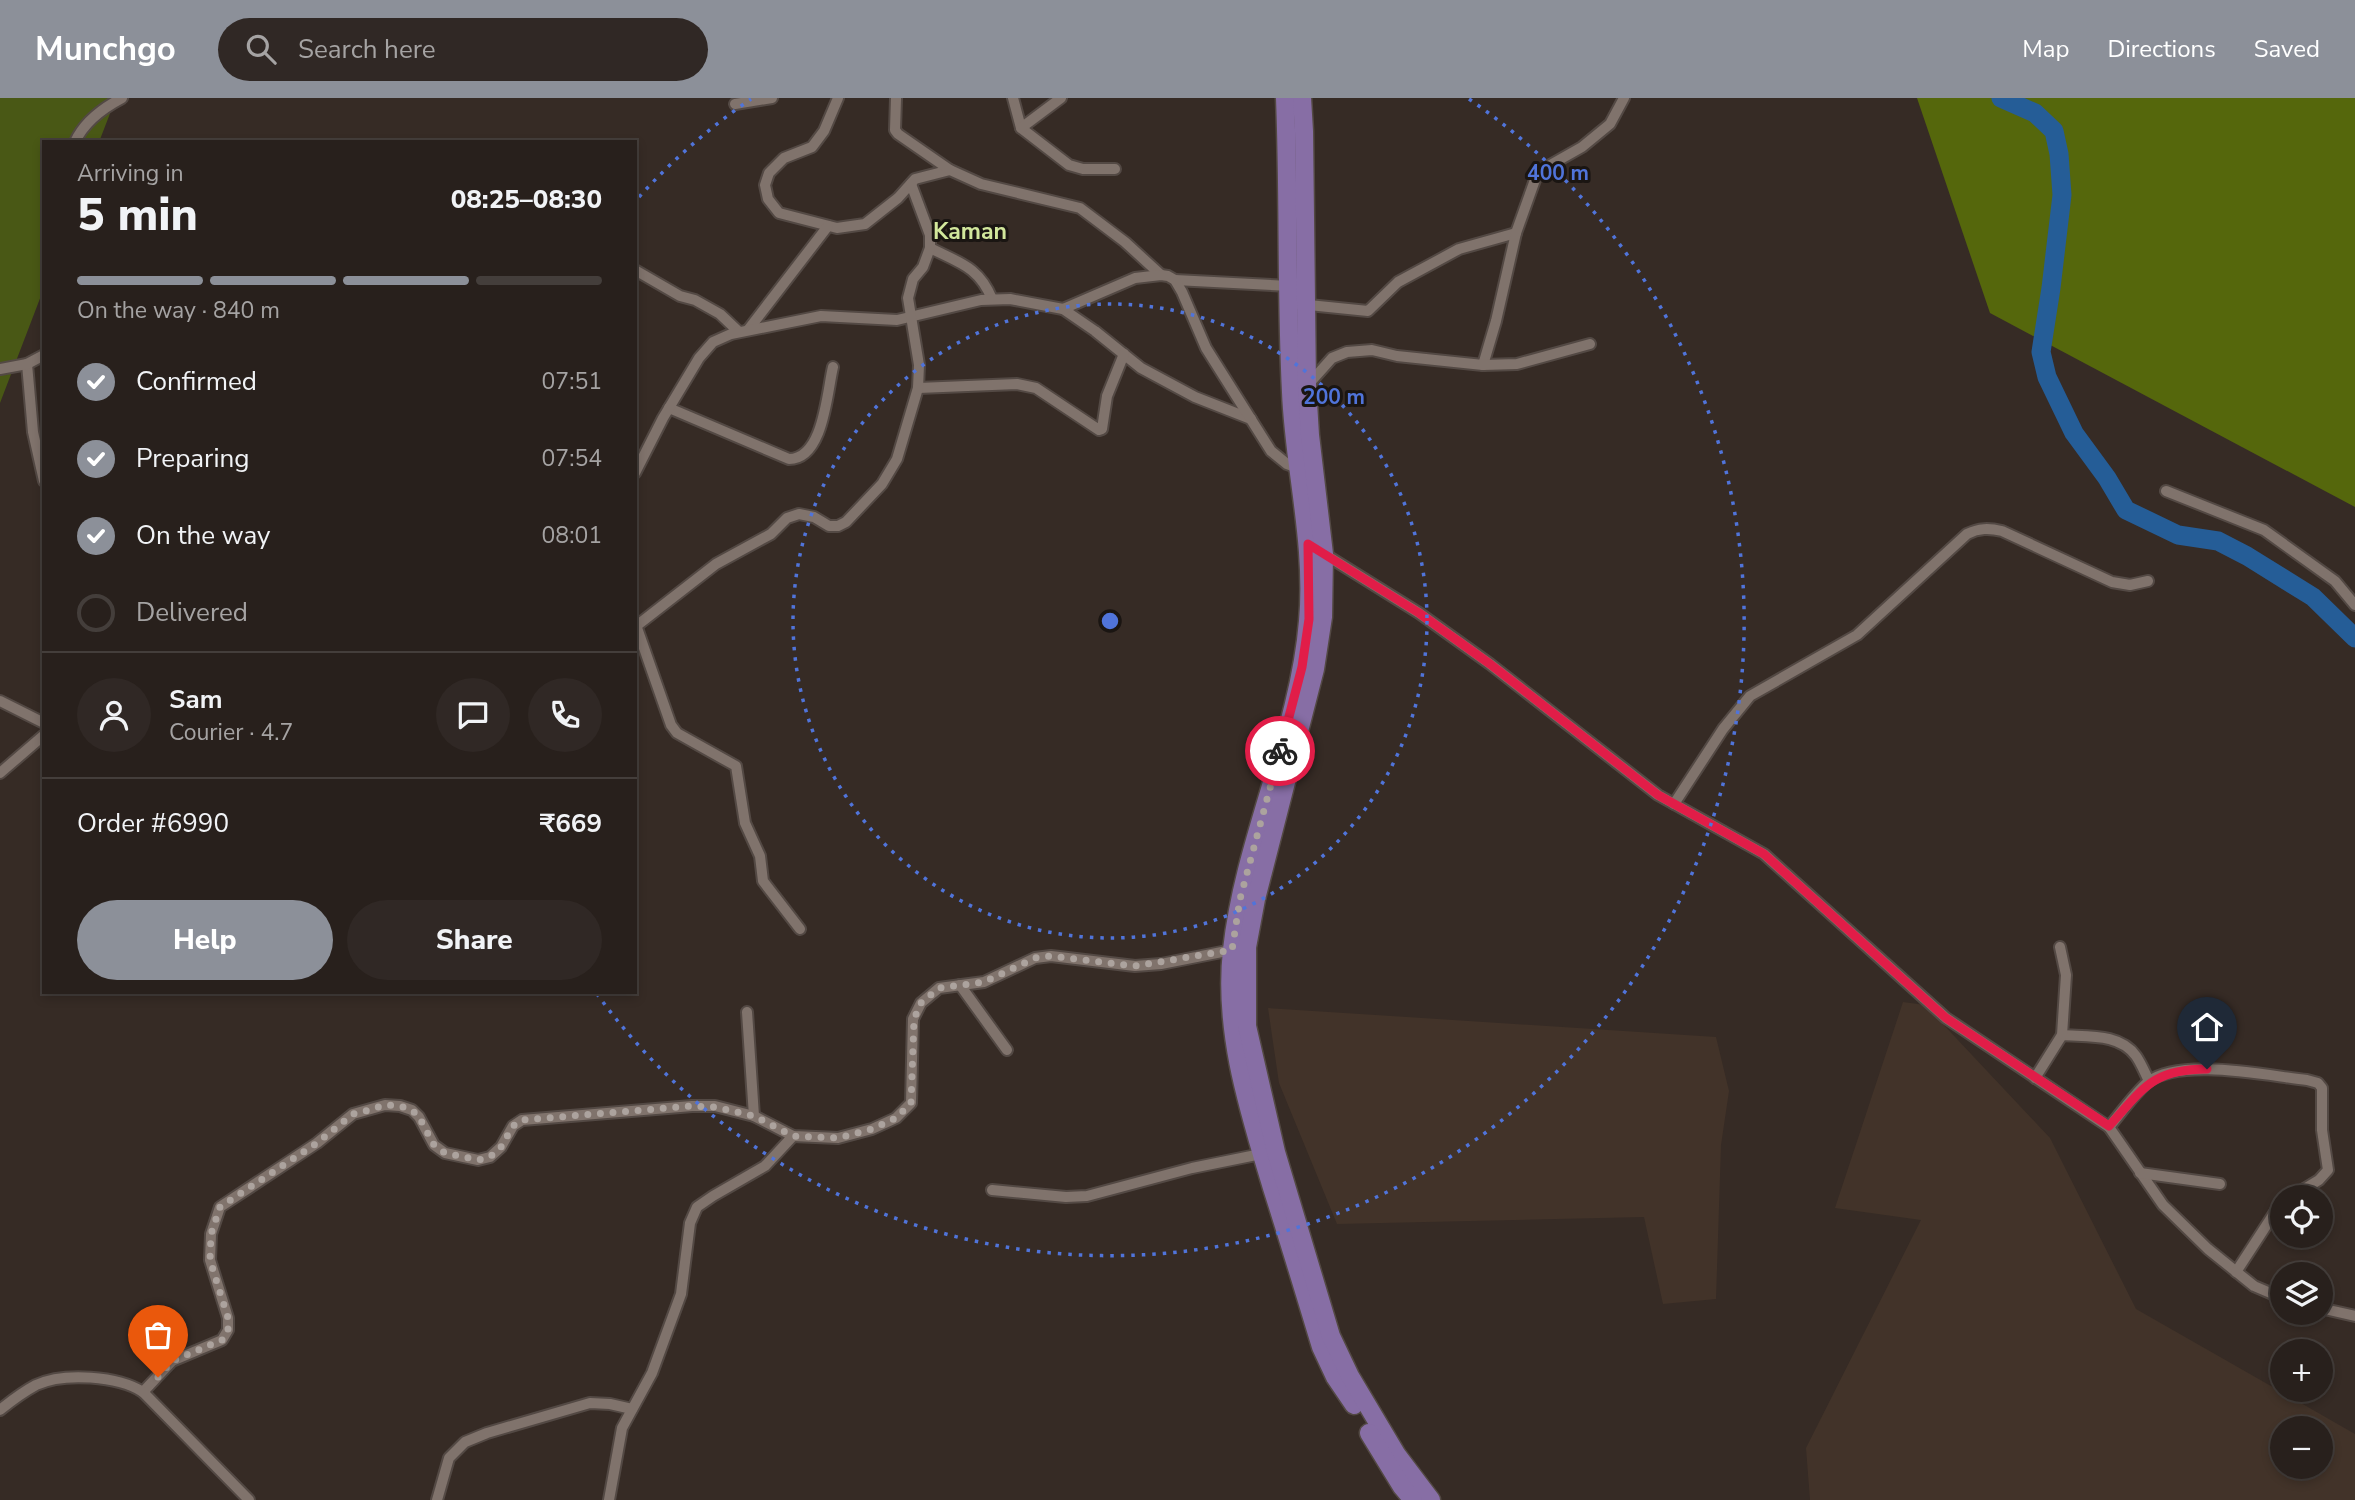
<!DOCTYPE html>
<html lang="en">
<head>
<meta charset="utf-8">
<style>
  :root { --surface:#28201c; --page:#302825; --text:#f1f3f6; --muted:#a5a3a3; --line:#443e3b; --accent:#8c9099 }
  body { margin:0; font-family:"Nunito Sans",sans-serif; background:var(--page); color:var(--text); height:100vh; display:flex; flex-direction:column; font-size:26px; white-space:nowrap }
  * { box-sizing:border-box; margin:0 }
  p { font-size:23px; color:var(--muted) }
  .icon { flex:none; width:38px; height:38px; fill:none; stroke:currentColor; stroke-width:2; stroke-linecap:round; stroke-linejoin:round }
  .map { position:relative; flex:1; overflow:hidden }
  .panel { position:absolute; left:42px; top:42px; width:595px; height:854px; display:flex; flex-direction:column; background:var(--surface); border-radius:0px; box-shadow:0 4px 10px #0003,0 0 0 2px var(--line) }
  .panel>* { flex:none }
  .fabs { position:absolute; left:2270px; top:1087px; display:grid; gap:14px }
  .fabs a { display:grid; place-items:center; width:63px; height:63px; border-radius:50%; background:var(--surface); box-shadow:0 4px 10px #0003,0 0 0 2px var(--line); font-size:35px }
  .pin { position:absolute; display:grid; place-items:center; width:60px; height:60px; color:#fff; margin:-72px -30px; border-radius:50% 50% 50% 0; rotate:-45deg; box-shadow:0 0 7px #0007 }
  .pin .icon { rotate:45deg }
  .courier { position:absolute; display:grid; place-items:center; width:70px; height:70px; margin:-35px; border:5px solid #e11d48; border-radius:50%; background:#fff; color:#222; box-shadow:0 2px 9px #0007 }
  .overview em { font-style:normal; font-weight:800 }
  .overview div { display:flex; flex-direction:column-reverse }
  .overview { display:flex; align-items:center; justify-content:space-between; height:119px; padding:0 35px }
  h1 { font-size:46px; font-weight:800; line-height:52px }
  .bar { display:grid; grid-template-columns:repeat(4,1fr); gap:10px 7px; align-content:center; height:84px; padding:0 35px }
  .bar i { height:9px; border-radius:5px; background:var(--line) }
  .bar .on { background:var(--accent) }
  .bar p { grid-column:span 4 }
  .line { display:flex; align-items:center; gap:18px; padding:0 35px; border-top:2px solid var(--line) }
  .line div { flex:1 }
  .round { display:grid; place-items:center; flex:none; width:74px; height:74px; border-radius:37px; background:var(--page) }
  ol { padding:0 35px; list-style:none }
  li { display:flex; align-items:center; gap:21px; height:77px }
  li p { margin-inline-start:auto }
  li .icon { padding:7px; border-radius:50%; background:var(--accent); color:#fff; stroke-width:4 }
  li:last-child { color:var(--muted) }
  li i { width:38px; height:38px; border:4px solid var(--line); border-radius:50% }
  .action { display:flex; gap:14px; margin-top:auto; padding:14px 35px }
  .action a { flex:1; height:80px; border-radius:42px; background:var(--accent); color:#fff; font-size:28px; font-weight:800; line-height:80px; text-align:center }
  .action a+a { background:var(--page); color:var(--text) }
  header { display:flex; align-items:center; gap:42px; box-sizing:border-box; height:98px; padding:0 35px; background:var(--accent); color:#fff }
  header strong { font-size:33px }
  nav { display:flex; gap:38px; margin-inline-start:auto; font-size:24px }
  .search { width:490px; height:63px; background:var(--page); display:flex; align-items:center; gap:18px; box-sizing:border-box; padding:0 24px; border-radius:38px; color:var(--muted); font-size:26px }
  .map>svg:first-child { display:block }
</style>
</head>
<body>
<header>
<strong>Munchgo</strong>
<div class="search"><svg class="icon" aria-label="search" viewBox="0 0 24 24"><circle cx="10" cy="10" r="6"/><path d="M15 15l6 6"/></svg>Search here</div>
<nav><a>Map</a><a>Directions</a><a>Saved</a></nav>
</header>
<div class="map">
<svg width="2355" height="1402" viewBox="0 0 2355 1402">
  <rect width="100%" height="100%" fill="#362b25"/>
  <g fill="#423329" fill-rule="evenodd">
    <path d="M1903,904L1925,907L2050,1040L2136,1211L2355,1336V1402H1810L1806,1350L1921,1122L1835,1110ZM2282,1330H2320V1368H2282Z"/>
    <polygon points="1268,910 1716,939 1729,993 1721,1047 1716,1201 1663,1206 1644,1119 1337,1126 1279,985"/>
  </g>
  <polygon fill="#495815" points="0,0 116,0 99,44 44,44 44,190 0,305"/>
  <polygon fill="#55670c" points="1917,0 2355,0 2355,409 1990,215"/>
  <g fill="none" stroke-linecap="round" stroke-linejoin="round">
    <polyline stroke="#255d97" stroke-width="19" points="2001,0 2035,15 2054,33 2059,56 2062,97 2051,190 2041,254 2047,279 2074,335 2107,380 2126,412 2178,437 2218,443 2247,458 2313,499 2355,540"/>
    <g stroke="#534944" stroke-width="14">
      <g id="minor">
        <polyline points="838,0 824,33 812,49 784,60 769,75 765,87 768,101 779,115 837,130 865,126 898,100 915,81 950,72"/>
        <polyline points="896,0 895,32 898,36 950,72 981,86 1080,110 1125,144 1161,177"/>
        <polyline points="1013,0 1021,30 1069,67 1083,71 1115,71"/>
        <polyline points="735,6 772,0"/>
        <polyline points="1021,30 1061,0"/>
        <path d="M75,44C84,24 103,10 122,0"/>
        <path d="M930,150C960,165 979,169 992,201"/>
        <polyline points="635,172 680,198 695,202 720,216 739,234"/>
        <polyline points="1175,182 1289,188"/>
        <polyline points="1289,205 1368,213 1398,184 1459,151 1516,135"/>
        <polyline points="1063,211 1095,233 1141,270 1195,299 1251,321"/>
        <polyline points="748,232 828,128"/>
        <polyline points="27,266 33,334 44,383"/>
        <polyline points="1483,267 1496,223 1516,135 1536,79 1552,66 1582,49 1610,26 1624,0"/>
        <polyline points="0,271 27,266 44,257"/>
        <polyline points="1307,288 1332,260 1347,254 1372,252 1397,258 1483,267 1517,266 1590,246"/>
        <polyline points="918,290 1017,286 1036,290 1099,332 1102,331 1107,298 1124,256"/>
        <path d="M669,310L789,361C824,361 827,293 833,269"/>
        <polyline points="635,375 663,320 699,260 713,244 731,236 821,218 897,222 981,202 1010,201 1063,211 1135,180 1161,177 1168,178 1175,182 1182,194 1206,250 1271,353 1287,366 1303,372"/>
        <polyline points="2166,393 2264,432 2335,483 2355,507"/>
        <polyline points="1321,454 1419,515 1490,566 1658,697 1764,756 1946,920 2109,1029 2163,1107 2208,1151 2254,1188 2282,1200"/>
        <polyline points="635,529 716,466 771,436 787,420 799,416 814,419 829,428 838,428 846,424 882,386 897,361 918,290 919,267 908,200 913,181 923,169 930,150 930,137 911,86"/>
        <polyline points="637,530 671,627 677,635 736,668 745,725 760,758 763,783 800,831"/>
        <polyline points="0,603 44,625"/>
        <polyline points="0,675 44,637"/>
        <path d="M1674,706L1723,631L1750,598L1857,537L1967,436C1979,430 1989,430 2002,433L2112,484L2130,487L2148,483"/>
        <polyline points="960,887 1007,952"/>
        <polyline points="747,914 754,1018"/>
        <path d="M2062,937C2087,939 2120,935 2136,958C2141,965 2145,975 2149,983"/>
        <polyline points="2035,980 2062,937 2066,877 2060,849"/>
        <path d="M2109,1029C2121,1015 2134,996 2148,984C2181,959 2268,978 2307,982L2318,985L2322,990V1032L2328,1072L2319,1082L2291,1099"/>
        <polyline points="2140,1075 2220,1086"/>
        <polyline points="992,1092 1066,1099 1087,1098 1192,1070 1266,1055"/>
        <polyline points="2236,1174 2277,1111 2282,1106"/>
        <polyline points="2320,1210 2355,1218"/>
        <polyline points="143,1294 172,1263 222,1242 228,1232 228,1220 210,1162 211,1136 220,1109 317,1045 353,1016 385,1007 400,1008 412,1012 419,1019 434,1047 445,1055 478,1062 490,1059 501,1049 513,1028 522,1022 692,1008 715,1008 754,1018 793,1038 838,1040 872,1031 896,1020 911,1005 913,921 921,905 939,890 984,884 1035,860 1051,858 1135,868 1161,866 1237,851"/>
        <path d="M0,1312C11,1303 23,1294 36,1287C64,1274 118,1278 143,1294L249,1402"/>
        <polyline points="437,1402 449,1360 465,1344 487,1335 590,1305 610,1306 632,1311"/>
        <polyline points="609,1402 622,1330 652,1275 681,1196 690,1125 697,1109 713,1098 765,1068 793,1038"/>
      </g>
    </g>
    <g stroke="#534944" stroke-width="21">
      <g id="primary">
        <path d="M1285,0C1289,98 1286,196 1291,294C1294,370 1315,446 1308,523C1299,634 1244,741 1232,852C1223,934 1249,1013 1272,1090C1289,1143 1305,1196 1321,1249L1335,1279L1354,1307"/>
        <polyline points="1302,0 1304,33 1307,288 1310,337 1324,456 1323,519 1315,571 1256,801 1247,849 1247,928 1276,1054 1331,1238 1350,1278 1397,1357 1431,1402"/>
        <polyline points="1369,1335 1402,1389 1413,1402"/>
      </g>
    </g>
    <use href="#minor" stroke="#80736c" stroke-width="10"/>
    <use href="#primary" stroke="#876ea5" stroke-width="18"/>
  </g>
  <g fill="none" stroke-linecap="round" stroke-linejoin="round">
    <polyline stroke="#aca39e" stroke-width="7" stroke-dasharray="0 12.6" points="158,1279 172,1263 222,1242 228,1233 228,1220 210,1162 211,1136 220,1109 317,1045 353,1016 369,1012 385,1007 400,1008 412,1012 419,1019 434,1047 445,1055 478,1062 490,1059 501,1049 513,1028 522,1022 692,1008 715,1009 754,1018 793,1038 838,1040 872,1031 896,1020 911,1005 914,921 921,905 939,890 984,884 1035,860 1051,858 1135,868 1232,852 1240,801 1280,653"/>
    <path stroke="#e11d48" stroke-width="9" d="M1280,653L1302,569L1309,521L1308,446L1419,515L1490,566L1658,697L1764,756L1946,920L2109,1028C2143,991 2152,971 2207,971"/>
  </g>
  <g fill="none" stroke="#5074da" stroke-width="3.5" stroke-dasharray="3.5 7">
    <circle cx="1110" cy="523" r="317"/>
    <path d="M639 99A634 634 0 0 1 751 1M1469 1A634 634 0 1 1 597 896"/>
  </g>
  <g text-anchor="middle" stroke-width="6" stroke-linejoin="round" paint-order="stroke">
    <g font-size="23" font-weight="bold" fill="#d2e79c" stroke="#1a1512">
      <text x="970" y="141">Kaman</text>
    </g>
  </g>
  <circle cx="1110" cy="523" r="10" fill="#5074da" stroke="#1a1512" stroke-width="3.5"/>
  <g font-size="21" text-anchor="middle" font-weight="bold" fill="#5074da" stroke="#1a1512" stroke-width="6" stroke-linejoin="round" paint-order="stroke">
    <text x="1558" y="82">400 m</text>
    <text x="1334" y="306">200 m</text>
  </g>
</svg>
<div class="fabs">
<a><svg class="icon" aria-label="locate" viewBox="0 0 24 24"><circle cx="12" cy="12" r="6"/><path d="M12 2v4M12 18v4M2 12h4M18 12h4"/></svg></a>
<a><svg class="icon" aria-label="layers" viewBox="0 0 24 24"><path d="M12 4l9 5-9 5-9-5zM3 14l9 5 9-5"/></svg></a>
<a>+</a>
<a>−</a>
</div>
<div class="pin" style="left:158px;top:1279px;background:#ea580c"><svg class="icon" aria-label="bag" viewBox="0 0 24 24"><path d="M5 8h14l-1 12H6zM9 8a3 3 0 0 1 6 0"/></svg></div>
<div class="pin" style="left:2207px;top:971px;background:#1f2937"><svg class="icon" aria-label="home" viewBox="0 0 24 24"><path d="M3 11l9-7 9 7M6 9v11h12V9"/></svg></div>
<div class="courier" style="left:1280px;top:653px"><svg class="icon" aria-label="bike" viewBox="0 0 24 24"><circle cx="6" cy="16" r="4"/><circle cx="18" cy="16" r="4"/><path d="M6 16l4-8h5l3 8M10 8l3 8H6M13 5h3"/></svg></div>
<section class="panel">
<div class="overview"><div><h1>5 min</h1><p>Arriving in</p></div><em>08:25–08:30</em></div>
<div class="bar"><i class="on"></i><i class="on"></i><i class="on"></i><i></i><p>On the way · 840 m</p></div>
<ol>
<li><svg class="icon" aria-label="check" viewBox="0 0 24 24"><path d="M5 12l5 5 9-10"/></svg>Confirmed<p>07:51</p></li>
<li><svg class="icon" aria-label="check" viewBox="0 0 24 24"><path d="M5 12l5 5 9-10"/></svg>Preparing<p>07:54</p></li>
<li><svg class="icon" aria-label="check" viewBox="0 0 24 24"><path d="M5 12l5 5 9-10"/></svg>On the way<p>08:01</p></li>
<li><i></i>Delivered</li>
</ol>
<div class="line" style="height:126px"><a class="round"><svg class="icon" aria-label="person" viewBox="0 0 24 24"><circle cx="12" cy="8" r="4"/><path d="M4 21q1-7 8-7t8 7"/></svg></a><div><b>Sam</b><p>Courier · 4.7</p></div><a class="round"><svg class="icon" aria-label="chat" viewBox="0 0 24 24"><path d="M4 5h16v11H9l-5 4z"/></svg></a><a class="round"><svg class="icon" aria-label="phone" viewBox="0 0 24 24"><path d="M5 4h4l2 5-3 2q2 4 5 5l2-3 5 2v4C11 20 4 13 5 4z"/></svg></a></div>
<div class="line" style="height:91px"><div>Order #6990</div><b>₹669</b></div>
<div class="action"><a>Help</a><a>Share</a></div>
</section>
</div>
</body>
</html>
